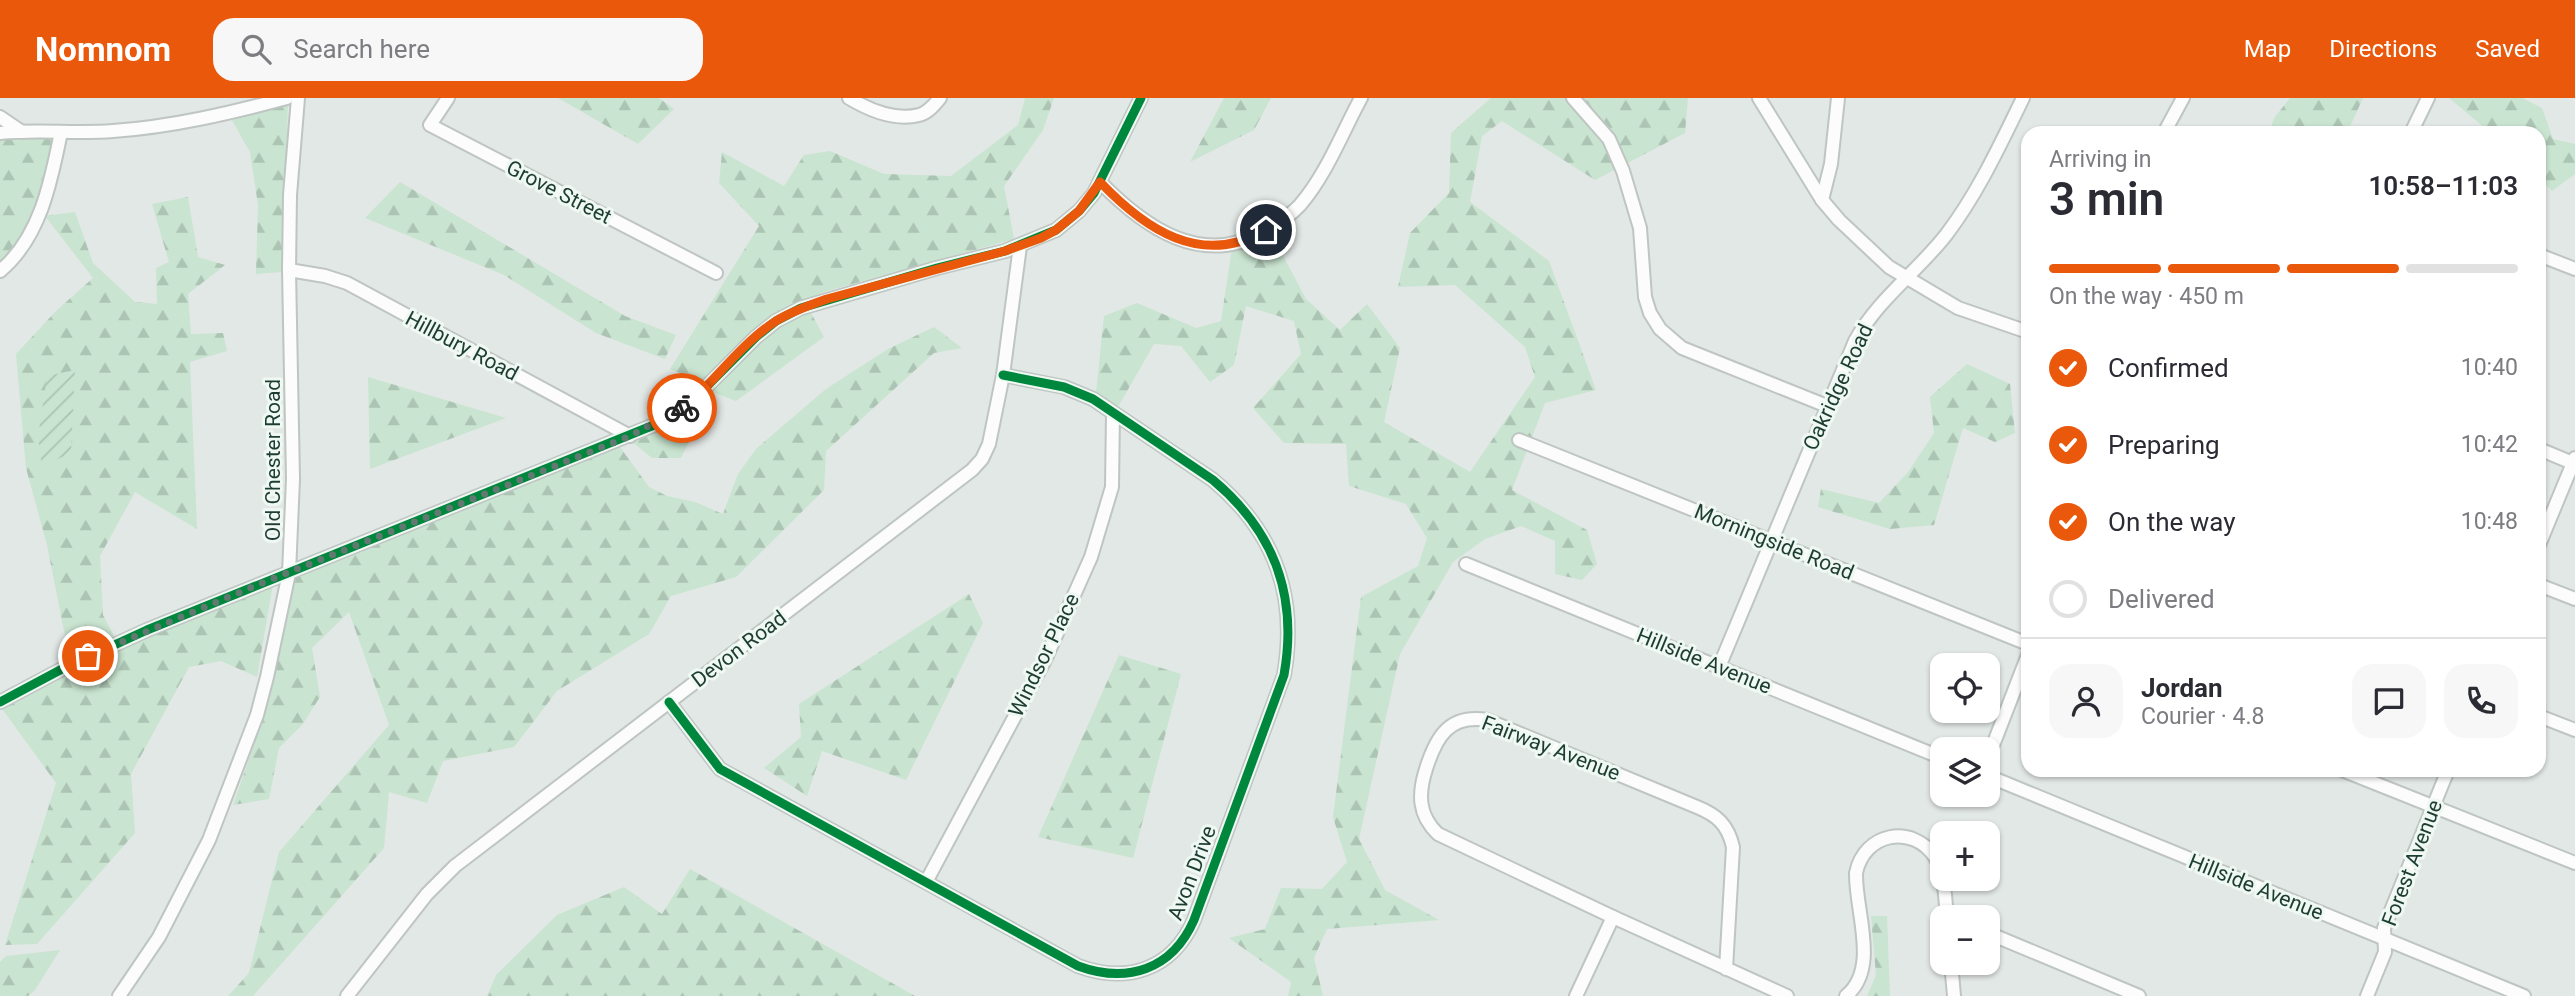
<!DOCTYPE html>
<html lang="en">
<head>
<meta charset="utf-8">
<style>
  :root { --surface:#fff; --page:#f7f7f7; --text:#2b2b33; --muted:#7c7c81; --line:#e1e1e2; --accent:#ea580c }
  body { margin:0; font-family:Roboto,sans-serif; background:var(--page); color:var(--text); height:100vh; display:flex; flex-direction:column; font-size:26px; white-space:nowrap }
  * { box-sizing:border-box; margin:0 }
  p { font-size:23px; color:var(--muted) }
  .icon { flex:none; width:38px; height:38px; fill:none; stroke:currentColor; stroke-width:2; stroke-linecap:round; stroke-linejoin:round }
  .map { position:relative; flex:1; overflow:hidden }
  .panel { position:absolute; left:2021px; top:28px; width:525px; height:651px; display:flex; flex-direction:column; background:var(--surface); border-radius:21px; box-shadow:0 2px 5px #0004 }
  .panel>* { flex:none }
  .fabs { position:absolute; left:1930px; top:555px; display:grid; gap:14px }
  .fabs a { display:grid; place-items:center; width:70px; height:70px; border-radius:14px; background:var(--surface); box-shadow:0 2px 5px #0004; font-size:35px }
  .pin { position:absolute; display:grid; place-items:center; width:60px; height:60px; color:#fff; margin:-30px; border:4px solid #fff; border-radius:50%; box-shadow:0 2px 7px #0007 }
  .courier { position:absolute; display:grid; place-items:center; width:70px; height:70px; margin:-35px; border:5px solid #ea580c; border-radius:50%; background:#fff; color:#222; box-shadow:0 2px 9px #0007 }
  .head em { font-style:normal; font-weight:600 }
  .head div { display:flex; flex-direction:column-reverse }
  .head { display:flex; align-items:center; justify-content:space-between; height:119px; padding:0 28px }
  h1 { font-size:46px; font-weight:600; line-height:52px }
  .bar { display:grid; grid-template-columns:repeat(4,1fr); gap:10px 7px; align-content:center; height:84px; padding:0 28px }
  .bar i { height:9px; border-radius:5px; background:var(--line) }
  .bar .on { background:var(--accent) }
  .bar p { grid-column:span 4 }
  .line { display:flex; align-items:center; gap:18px; padding:0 28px; border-top:2px solid var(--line) }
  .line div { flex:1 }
  .round { display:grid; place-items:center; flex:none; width:74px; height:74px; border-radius:21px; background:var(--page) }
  ol { padding:0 28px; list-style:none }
  li { display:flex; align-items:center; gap:21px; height:77px }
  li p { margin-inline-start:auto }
  li .icon { padding:7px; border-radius:50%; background:var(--accent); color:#fff; stroke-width:4 }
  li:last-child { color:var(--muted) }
  li i { width:38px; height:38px; border:4px solid var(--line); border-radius:50% }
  header { display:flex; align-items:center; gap:42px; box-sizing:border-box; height:98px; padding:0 35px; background:var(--accent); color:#fff }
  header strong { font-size:33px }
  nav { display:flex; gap:38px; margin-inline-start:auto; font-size:24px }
  .search { width:490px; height:63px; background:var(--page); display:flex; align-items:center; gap:18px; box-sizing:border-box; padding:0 24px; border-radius:21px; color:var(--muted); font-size:26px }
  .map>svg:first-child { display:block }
</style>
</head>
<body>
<header>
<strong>Nomnom</strong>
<div class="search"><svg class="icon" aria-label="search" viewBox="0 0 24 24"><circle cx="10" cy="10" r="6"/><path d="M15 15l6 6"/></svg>Search here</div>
<nav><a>Map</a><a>Directions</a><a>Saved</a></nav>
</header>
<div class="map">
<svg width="2575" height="898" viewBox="0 0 2575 898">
  <defs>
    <pattern id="forest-firs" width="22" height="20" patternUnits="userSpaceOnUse" patternTransform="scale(1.75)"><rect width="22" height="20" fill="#c9e4d0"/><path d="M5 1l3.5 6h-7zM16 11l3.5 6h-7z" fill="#acc4b3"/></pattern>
    <pattern id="garden-furrows" width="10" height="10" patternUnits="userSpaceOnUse" patternTransform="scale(1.75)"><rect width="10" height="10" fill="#c9e4d0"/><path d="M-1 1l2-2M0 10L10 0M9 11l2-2" fill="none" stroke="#acc4b3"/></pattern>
  </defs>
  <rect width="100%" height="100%" fill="#e2e8e5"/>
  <g fill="url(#forest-firs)">
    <polygon points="558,0 659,0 674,11 638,46"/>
    <polygon points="1025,0 1054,0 1043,32 1004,88 1014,141 824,194 771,220 705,286 670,271 759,128 719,85 722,54 784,88 804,57 830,53 884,76 951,78 1018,27"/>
    <polygon points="1224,0 1271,0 1254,32 1190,64"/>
    <polygon points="1491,0 1688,0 1685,35 1595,82 1502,23 1482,38 1470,104 1549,163 1596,292 1545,305 1512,392 1587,432 1597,466 1582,482 1555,476 1555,443 1521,428 1485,441 1453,464 1400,556 1359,741 1385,792 1439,822 1327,831 1314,860 1323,898 1288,898 1291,884 1229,840 1265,831 1281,790 1322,791 1347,764 1333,719 1361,499 1418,468 1427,440 1406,406 1349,388 1346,346 1284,345 1253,310 1301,256 1294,223 1246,208 1234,267 1210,284 1181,248 1154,246 1114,316 1095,305 1104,218 1137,205 1196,230 1221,223 1232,150 1271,135 1306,201 1340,232 1367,206 1400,250 1384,324 1470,374 1535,279 1525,249 1455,187 1398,189 1410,135 1449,95 1451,35"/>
    <polygon points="2290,0 2363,0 2347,35 2269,35 2274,20"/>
    <polygon points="2449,0 2522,0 2542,10 2553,41 2575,46 2575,76 2552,93 2539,80 2539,35 2491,35"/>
    <polygon points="288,7 282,174 256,176 258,107 250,54 232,22"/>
    <polygon points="54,39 37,109 18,149 0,163 0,42"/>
    <polygon points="400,84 625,218 676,237 665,261 596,235 504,177 365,120"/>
    <polygon points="188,99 198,159 225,167 188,196 191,236 223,235 227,253 190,264 197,431 135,394 100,458 103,517 114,538 69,558 47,447 26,370 16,256 56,213 93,180 45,118 75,114 93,165 135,204 157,206 156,170 169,164 152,106"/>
    <polygon points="810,213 824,239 736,303 710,293 778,229"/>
    <polygon points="934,229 962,250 934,255 826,353 824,392 736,479 671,498 649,536 557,593 514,649 443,663 427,705 389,694 384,750 253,898 228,898 249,875 279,754 389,627 349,514 312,550 320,599 302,627 279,650 269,701 233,707 254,647 296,479 308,470 617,345 649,389 667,398 695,404 723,416 738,376 756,351 826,291 888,251"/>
    <polygon points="1967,266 2010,286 2015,335 1995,344 1963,330 1934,427 1890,431 1818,409 1821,391 1879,405 1909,373 1934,335 1930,299"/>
    <polygon points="368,279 506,320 370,371"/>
    <polygon points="697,307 699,324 681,360 652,360 631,343"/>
    <polygon points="273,486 257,579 221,563 189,569 131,676 135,735 37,846 5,847 56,685 0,608 72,568"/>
    <polygon points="969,496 983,525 906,682 822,653 807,698 764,670 801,639 799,606"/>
    <polygon points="1119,557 1181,576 1133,760 1038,739"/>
    <polygon points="690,771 915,898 487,898 496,877 557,817 624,789 662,816"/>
    <polygon points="1871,818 1887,818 1890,898 1867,898 1876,877"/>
    <polygon points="60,852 35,892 28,898 0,898 0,864 6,858"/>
  </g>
  <polygon fill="url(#garden-furrows)" points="75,272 71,355 42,368 38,339 47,278"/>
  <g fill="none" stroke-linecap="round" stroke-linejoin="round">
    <g stroke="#bec5c2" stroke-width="16">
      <g id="minor">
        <polyline points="448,0 430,27 716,175"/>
        <path d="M849,0C869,12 895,23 919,17C928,15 934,7 940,0"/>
        <polyline points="1573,0 1609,41 1623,73 1640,130 1645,199 1650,215 1660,231 1682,250 1827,308"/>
        <polyline points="1759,0 1822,102 1839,122 1889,169 1958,210 2028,234"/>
        <polyline points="0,19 22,34"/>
        <path d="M0,35C37,31 75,36 113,33C172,29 230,15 287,0"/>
        <polyline points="2164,35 2183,0"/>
        <polyline points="2411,35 2428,0"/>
        <path d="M1100,84C1145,130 1202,170 1265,133C1278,125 1290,118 1300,107C1326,77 1342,35 1361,0"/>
        <polyline points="1822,102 1831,66 1838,0"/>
        <polyline points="2539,157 2575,171"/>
        <polyline points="289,172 325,178 347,185 630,338"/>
        <path d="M0,173C40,140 51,84 61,34"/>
        <polyline points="1519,342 2028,546"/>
        <polyline points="2539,351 2575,366"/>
        <polyline points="2539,447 2575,360"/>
        <polyline points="1466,466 1942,660"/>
        <polyline points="2539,487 2575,501"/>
        <path d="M1719,569L1855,243C1878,201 1917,174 1946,137C1978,95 2000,47 2023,0"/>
        <polyline points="0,604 62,571 147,532 654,327 692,303 756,239 776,223 801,210 937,170 1005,153 1056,132 1079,113 1094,95 1141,0"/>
        <path d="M669,604L720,671L1078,868C1127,886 1172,872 1194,822L1284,577C1298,498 1275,434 1213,382L1093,301L1064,289L1003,277"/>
        <polyline points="2539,618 2575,632"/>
        <polyline points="1988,660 2028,557"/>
        <polyline points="2342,672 2575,765"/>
        <polyline points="1988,678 2524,898"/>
        <polyline points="926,784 1045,562 1091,459 1112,389 1113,315"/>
        <polyline points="1988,835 2139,898"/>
        <polyline points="1951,864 1954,898"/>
        <path d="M1726,871L1733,749C1728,727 1717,717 1697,709L1487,622C1449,616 1436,639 1426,671C1418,696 1418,717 1438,736L1613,819L1787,898"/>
        <polyline points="119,898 159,839 209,742 257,617 267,579 289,475 293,381 289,172 290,97 298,0"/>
        <polyline points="347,898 427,796 455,768 972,372 982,361 989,346 1003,277 1020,148"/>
        <polyline points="1576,898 1613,819"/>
        <path d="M1846,898C1880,870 1855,813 1856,775C1864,735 1912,725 1935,759C1945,776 1945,800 1947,819"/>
        <polyline points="2367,898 2385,854 2384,830 2448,672"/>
      </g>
    </g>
    <use href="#minor" stroke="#fbfcfb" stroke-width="12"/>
    <g stroke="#eff8f3" stroke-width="13">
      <g id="cycleway">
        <polyline points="0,604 62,571 147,532 654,327 692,303 756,239 776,223 801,210 937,170 1005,153 1056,132 1079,113 1094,95 1141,0"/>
        <path d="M669,604L720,671L1078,868C1127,886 1172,872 1194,822L1284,577C1298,498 1275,434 1213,382L1093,301L1064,289L1003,277"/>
      </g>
    </g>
    <use href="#cycleway" stroke="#00873e" stroke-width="9"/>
  </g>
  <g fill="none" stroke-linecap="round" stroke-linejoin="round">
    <polyline stroke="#627971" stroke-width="7" stroke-dasharray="0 12.6" points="88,558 262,485 630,338 682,310"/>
    <path stroke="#ea580c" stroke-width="9" d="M682,310L692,303C718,278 746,242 776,223C792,213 810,207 827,201L1005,153L1041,140L1056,132L1079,113L1100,84C1145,131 1201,170 1266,132"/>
  </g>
  <g text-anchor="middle" stroke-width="6" stroke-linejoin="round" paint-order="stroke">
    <g font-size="21" fill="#1d3d33" stroke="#eff8f3">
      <text transform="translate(559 94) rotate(27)" y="7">Grove Street</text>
      <text transform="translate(462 248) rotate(28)" y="7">Hillbury Road</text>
      <text transform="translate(1838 289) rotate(-65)" y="7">Oakridge Road</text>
      <text transform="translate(273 362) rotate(-90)" y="7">Old Chester Road</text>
      <text transform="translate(1774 444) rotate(22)" y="7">Morningside Road</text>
      <text transform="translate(739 551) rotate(-37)" y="7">Devon Road</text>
      <text transform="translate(1044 557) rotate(-64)" y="7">Windsor Place</text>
      <text transform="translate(1704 563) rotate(22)" y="7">Hillside Avenue</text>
      <text transform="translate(1551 650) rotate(21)" y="7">Fairway Avenue</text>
      <text transform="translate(2412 765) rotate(-69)" y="7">Forest Avenue</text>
      <text transform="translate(1192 775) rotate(-69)" y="7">Avon Drive</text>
      <text transform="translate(2256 789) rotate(22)" y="7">Hillside Avenue</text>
    </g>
  </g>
</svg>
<div class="fabs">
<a><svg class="icon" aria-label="locate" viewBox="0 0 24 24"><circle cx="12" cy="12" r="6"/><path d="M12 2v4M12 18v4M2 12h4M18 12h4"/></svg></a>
<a><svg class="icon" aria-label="layers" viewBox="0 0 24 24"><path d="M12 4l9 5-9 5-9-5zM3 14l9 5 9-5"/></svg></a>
<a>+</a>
<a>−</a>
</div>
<div class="pin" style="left:88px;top:558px;background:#ea580c"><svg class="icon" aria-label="bag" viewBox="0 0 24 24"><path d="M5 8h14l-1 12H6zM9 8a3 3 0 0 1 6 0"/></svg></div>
<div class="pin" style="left:1266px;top:132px;background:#1f2937"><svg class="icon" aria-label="home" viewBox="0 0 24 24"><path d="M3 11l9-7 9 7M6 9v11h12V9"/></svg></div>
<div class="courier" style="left:682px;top:310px"><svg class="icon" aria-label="bike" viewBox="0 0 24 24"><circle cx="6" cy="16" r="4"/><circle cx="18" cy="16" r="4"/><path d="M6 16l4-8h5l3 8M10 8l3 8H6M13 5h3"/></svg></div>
<section class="panel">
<div class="head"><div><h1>3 min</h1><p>Arriving in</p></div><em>10:58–11:03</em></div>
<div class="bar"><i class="on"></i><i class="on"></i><i class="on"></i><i></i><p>On the way · 450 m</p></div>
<ol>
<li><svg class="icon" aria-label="check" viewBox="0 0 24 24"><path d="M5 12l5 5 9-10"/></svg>Confirmed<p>10:40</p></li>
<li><svg class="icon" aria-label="check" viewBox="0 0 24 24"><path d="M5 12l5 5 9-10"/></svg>Preparing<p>10:42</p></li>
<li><svg class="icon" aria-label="check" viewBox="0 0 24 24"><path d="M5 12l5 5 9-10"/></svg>On the way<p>10:48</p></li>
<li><i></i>Delivered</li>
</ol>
<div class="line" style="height:126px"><a class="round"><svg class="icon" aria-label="person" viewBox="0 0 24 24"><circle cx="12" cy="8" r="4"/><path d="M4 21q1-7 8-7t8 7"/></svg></a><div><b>Jordan</b><p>Courier · 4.8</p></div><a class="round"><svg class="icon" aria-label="chat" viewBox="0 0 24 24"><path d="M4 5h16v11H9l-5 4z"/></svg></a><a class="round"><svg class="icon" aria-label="phone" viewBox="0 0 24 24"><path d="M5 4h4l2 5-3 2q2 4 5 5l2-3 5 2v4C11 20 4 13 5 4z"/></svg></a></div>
</section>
</div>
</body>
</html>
